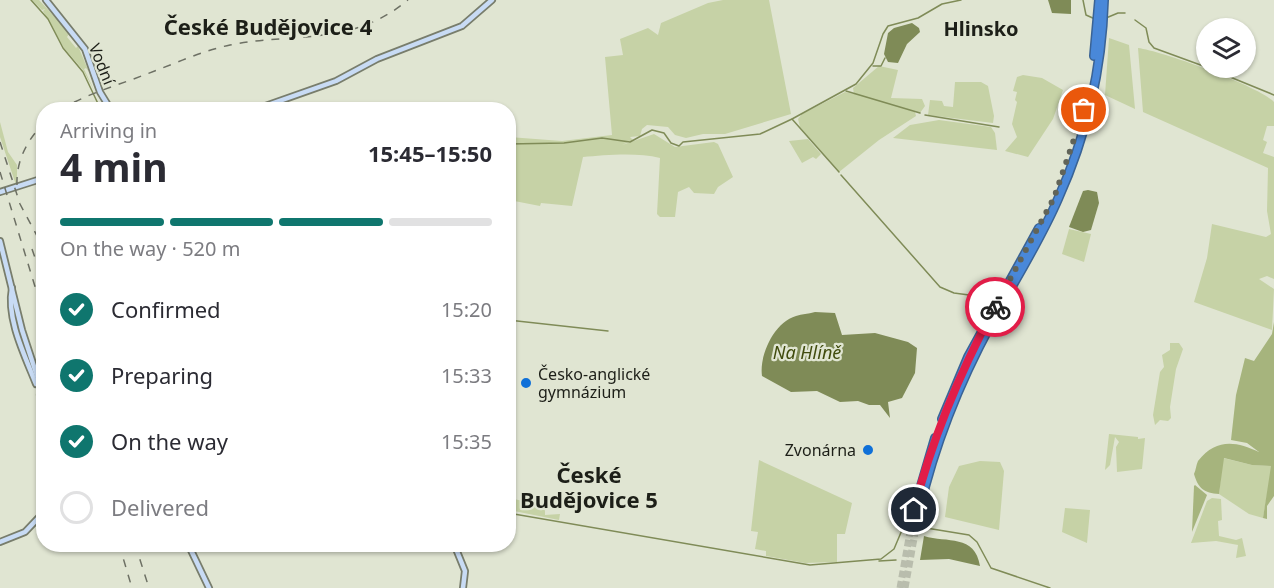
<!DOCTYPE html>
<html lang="en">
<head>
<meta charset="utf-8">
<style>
  :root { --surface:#fff; --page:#f2f2f3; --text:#2b2b33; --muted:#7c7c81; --line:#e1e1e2; --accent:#0f766e }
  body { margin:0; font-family:"Noto Sans",sans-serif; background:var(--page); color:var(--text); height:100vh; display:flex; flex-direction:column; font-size:22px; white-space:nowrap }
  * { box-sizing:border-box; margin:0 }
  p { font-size:20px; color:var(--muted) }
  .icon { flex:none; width:33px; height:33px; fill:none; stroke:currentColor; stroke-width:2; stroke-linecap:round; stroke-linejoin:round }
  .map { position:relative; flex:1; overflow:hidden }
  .details { position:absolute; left:36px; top:102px; width:480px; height:450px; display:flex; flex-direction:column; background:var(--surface); border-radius:24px; box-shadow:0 2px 4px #0004 }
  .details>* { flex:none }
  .controls { position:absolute; left:1196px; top:18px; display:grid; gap:12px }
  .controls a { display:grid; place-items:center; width:60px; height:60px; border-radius:50%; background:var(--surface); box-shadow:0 2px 4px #0004; font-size:30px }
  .pin { position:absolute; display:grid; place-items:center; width:51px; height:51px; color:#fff; margin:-26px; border:3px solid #fff; border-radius:50%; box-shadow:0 2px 6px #0007 }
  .courier { position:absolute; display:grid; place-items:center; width:60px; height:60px; margin:-30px; border:4px solid #e11d48; border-radius:50%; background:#fff; color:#222; box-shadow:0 2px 8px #0007 }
  .overview em { font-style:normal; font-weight:700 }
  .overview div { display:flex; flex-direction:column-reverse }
  .overview { display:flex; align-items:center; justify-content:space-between; height:102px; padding:0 24px }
  h1 { font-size:39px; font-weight:700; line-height:45px }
  .bar { display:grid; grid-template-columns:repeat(4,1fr); gap:9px 6px; align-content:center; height:72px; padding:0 24px }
  .bar i { height:8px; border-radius:4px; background:var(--line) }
  .bar .on { background:var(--accent) }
  .bar p { grid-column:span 4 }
  ol { padding:0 24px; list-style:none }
  li { display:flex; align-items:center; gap:18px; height:66px }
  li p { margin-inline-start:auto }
  li .icon { padding:6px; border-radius:50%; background:var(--accent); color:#fff; stroke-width:4 }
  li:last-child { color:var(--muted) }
  li i { width:33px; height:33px; border:3px solid var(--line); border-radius:50% }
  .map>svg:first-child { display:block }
</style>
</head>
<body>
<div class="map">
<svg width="1274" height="588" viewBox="0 0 1274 588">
  <rect width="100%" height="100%" fill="#e0e5d2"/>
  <g fill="#c6d2a6">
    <polygon points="32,0 39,0 67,30 69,34 67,37 76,48 78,46 89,72 86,68 84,69 95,92 83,70 64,48 43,11 45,9 42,10"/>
    <path d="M723,0H769L791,114L725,134H703L686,138L675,135L668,127L647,125L642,129L640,136L630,137L633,140L622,145L654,134L675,147L714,142L718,144L733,177L718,187L714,194L694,193L689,187L678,192L675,217H660L657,214L660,158C637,152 605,155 583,157L572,206L541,203L540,206L509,200L513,174L509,167V137L562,141L612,135L605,57L623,55L620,39L648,28L658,35L661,23L708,3Z"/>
    <polygon points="1109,38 1129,45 1135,109 1105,95"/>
    <path d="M1138,48C1162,51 1259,86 1274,102V126H1267L1263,140L1267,142L1263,153L1274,157V279L1267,276L1259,279L1274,289L1272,330L1194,302L1207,258L1212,224L1266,237L1271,234L1267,211L1268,168L1143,112Z"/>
    <polygon points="879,66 898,70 891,98 922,99 925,106 920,113 891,104 915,112 916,116 879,140 839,172 800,127 798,119 802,114 845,92 854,94 853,88"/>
    <polygon points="1023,75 1042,78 1063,90 1053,119 1028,157 1005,151 1017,137 1012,124 1017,102 1015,100 1017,92 1013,91 1017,77"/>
    <polygon points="955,82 981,82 988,86 994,116 993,123 928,115 930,100 942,101 944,106 953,107"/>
    <polygon points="939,120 991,127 995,133 997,150 893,138 910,125"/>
    <polygon points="0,122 8,152 17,165 17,188 0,137"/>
    <polygon points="808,139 821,154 816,159 813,157 802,163 789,141"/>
    <polygon points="1069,229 1091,234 1084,262 1062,254"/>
    <polygon points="1170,343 1179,343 1183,349 1176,369 1170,407 1171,418 1168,421 1160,420 1155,425 1153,415 1160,372 1164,367 1162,355 1170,350"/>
    <polygon points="1109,434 1138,437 1138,439 1145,438 1142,469 1117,472 1116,447 1119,442 1115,437 1110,465 1105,470"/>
    <polygon points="1223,458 1252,465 1272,466 1263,518 1249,514 1219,494"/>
    <polygon points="759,460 852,503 845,534 837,534 837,562 805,563 766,556 766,551 755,549 758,532 751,531"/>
    <polygon points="980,461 1000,462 1004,471 999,530 945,517 949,487 959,466"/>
    <polygon points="1212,498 1221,499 1222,520 1218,521 1219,536 1236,540 1242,538 1246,556 1236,558 1238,545 1216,541 1191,543 1207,501"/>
    <polygon points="514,499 545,506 545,515 560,514 559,520 509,510 509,501"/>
    <polygon points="1065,508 1090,510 1087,543 1062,532"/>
  </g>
  <g fill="#a6b47d">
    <path d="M1274,322V496L1267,506V519L1263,518L1271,466L1252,465L1224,458L1219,494C1204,493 1198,488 1194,474C1196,470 1196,465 1198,461C1216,438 1236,441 1259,452L1247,443L1231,440L1236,395L1245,358L1254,361L1272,334Z"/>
    <polygon points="1195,485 1207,495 1192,532 1194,486"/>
  </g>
  <g fill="#7f8b57">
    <polygon points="1048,0 1071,0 1071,14 1052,13"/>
    <polygon points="912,23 919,28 920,32 907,44 898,63 888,62 884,54 888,33 894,28"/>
    <polygon points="1088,190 1097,192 1099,203 1091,230 1083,232 1069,227 1083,191"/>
    <path d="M815,312L835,313L842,335L875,333L908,342L917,348L915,373L902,398L888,402L890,418L880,405H869L858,401L840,402L817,391L791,392L762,376C759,356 774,322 796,316C802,314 808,314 815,312Z"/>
    <path d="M924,536C947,543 975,534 980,566L949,559L920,560Z"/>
  </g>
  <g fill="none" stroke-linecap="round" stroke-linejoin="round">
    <g stroke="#7f8b57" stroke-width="1.5">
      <polyline points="31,0 48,19 63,48 83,72 101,110"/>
      <polyline points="1083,0 1086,15 1095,19"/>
      <polyline points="1106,18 1118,13 1125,13"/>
      <polyline points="1135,20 1146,28 1149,42 1154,48 1206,67"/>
      <polyline points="873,66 881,66 885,58"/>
      <polyline points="1208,68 1274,95"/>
      <polyline points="846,91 920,113"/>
      <polyline points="925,115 999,127"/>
      <polyline points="792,119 839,172"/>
      <polyline points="508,144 564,143 602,138 630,142 652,130 664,133 671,143 679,146 683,142 760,134 792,119 856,84 873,63 883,34 888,26 918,18 942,4 961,0"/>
      <polyline points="841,175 940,287 954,293 984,297"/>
      <polyline points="508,320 608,331"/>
      <polyline points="508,513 810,565 881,559 894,549 902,530 914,526 969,535 977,542 991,568 1050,588"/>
      <polyline points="879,561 896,560"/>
    </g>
    <g stroke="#b9bdad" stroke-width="7" stroke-dasharray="7 3.5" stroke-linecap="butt">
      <polyline points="900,588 914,510"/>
      <polyline points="905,588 919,511"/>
    </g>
    <g stroke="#787d6c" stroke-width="8">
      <g id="secondary">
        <polyline points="46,0 85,49 100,92 111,110"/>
        <polyline points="254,110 336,81 377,59 462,26 492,0"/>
        <polyline points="0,192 44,178"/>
        <polyline points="0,241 22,330 44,397"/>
        <path d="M12,288C6,319 25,356 36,384"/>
        <polyline points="40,395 44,403"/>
        <polyline points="0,542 25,532 44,512"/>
        <polyline points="188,544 209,588"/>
        <polyline points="454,544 465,571 463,588"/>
      </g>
    </g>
    <g stroke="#3a6395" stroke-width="10">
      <g id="highway">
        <polyline points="1094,56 1099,0"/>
        <polyline points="942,419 968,357 1039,228"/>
        <polyline points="914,510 935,438"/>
        <path d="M919,511C934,446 959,383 991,324C1013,283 1039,243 1058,199C1086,137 1102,68 1104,0"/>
      </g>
    </g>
    <use href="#secondary" stroke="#c8dbf4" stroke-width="4.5"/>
    <use href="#highway" stroke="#4988d9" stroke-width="7"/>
    <g stroke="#6d7064" stroke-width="1.5" stroke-dasharray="8 8" stroke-linecap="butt">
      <path d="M60,110C86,94 116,86 144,75C172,65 201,51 230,45C295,32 351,47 408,0"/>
      <polyline points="0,142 20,204 44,249"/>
      <polyline points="0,172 44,316"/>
      <path d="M17,185C16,161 27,140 44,123"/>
      <polyline points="32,249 44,284"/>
      <polyline points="119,544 132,588"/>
      <polyline points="135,544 149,588"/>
    </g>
  </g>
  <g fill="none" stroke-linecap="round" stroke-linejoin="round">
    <polyline stroke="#616459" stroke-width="6" stroke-dasharray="0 10.8" points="995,307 1054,198 1084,110"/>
    <path stroke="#e11d48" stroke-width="8" d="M914,510C932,438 960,372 995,307"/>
  </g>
  <g fill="#0f70d8" stroke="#e0e5d2" stroke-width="2">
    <circle cx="526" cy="383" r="6"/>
    <circle cx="868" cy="450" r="6"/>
  </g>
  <g text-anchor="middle" stroke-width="4.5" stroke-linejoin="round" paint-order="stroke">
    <g font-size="16" fill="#1d1f18" stroke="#e0e5d2">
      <text transform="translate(102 64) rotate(68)" y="6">Vodní</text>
    </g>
    <g font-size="16" fill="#1d1f18" stroke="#e0e5d2" text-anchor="start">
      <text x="538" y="380">Česko-anglické<tspan x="538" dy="18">gymnázium</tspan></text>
      <text x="856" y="456" text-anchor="end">Zvonárna</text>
    </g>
    <g font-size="18" font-style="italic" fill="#414c0e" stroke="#e0e5d2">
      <text x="807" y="359">Na Hlíně</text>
    </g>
    <g font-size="20" font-weight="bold" fill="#1d1f18" stroke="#e0e5d2">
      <text x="981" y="36">Hlinsko</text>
    </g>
    <g font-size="22" font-weight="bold" fill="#1d1f18" stroke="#e0e5d2">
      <text x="268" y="35">České Budějovice 4</text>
      <text x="589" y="483">České<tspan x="589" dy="25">Budějovice 5</tspan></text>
    </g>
  </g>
</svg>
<div class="controls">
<a><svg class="icon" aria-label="layers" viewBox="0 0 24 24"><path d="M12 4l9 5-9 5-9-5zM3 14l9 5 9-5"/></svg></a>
</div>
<div class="pin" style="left:1084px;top:110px;background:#ea580c"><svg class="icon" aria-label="bag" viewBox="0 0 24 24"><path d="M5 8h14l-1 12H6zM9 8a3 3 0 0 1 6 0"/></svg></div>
<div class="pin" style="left:914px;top:510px;background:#1f2937"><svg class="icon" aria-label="home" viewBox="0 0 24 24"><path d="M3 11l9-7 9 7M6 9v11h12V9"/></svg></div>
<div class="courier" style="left:995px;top:307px"><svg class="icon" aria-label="bike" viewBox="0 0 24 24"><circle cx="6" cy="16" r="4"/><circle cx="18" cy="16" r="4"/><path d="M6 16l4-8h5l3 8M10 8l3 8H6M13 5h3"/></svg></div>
<section class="details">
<div class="overview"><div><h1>4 min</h1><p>Arriving in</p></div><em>15:45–15:50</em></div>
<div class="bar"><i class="on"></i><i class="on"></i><i class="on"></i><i></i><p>On the way · 520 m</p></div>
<ol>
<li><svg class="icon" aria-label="check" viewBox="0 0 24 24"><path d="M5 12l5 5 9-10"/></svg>Confirmed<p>15:20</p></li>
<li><svg class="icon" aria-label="check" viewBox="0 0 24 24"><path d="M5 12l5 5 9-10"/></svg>Preparing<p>15:33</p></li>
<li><svg class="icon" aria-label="check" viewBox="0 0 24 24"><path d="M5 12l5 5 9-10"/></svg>On the way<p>15:35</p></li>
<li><i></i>Delivered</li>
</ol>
</section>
</div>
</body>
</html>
